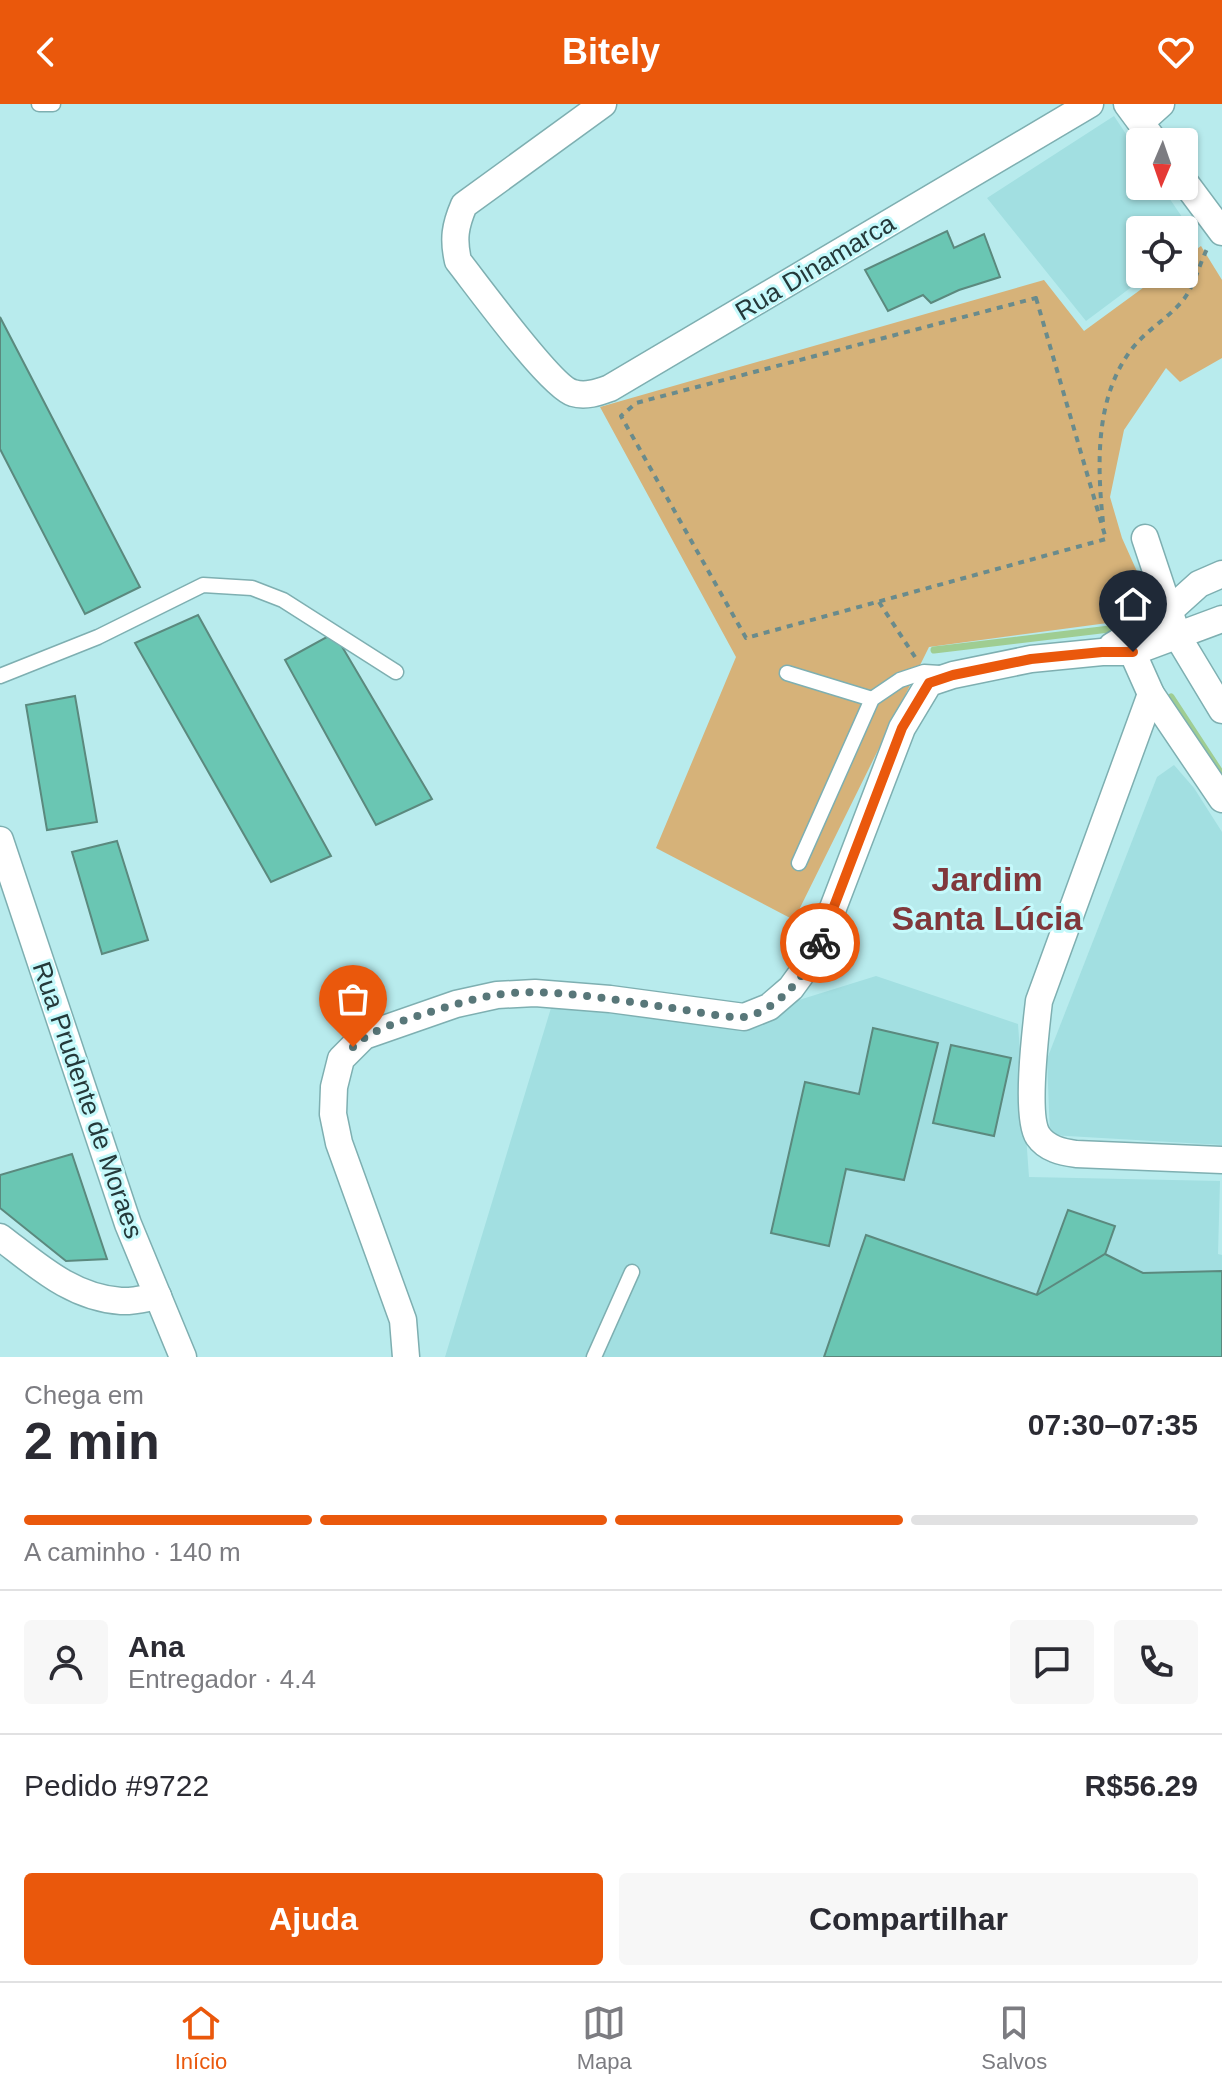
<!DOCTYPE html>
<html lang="pt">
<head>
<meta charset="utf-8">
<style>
  :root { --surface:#fff; --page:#f7f7f7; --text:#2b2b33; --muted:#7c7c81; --line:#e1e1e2; --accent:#ea580c }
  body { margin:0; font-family:Helvetica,sans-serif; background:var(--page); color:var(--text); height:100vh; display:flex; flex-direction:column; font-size:30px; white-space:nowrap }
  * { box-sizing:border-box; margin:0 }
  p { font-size:26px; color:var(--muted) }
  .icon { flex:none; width:44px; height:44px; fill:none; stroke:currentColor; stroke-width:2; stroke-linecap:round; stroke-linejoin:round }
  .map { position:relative; height:1253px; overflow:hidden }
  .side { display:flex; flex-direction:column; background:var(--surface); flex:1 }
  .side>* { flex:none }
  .needle { width:52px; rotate:182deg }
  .buttons { position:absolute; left:1126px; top:24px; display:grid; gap:16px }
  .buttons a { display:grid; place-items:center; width:72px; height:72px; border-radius:8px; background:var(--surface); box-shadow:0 2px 6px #0004; font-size:40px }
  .pin { position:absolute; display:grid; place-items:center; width:68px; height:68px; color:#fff; margin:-82px -34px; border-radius:50% 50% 50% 0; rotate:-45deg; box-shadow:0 0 8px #0007 }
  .pin .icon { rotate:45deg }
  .courier { position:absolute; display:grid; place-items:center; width:80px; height:80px; margin:-40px; border:6px solid #ea580c; border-radius:50%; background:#fff; color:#222; box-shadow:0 2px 10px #0007 }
  .overview em { font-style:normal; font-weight:600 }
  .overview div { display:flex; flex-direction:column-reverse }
  .overview { display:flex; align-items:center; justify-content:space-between; height:136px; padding:0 24px }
  h1 { font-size:52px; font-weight:600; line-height:60px }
  .bar { display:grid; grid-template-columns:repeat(4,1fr); gap:12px 8px; align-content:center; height:96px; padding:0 24px }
  .bar i { height:10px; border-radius:6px; background:var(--line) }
  .bar .selected { background:var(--accent) }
  .bar p { grid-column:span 4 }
  .line { display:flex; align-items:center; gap:20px; padding:0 24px; border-top:2px solid var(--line) }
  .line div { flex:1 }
  .round { display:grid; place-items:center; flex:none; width:84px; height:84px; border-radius:8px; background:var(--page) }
  .button { display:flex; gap:16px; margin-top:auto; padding:16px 24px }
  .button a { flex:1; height:92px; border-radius:8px; background:var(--accent); color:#fff; font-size:32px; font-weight:600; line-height:92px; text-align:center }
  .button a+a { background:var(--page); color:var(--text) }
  header { display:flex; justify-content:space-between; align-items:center; height:104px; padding:0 24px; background:var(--accent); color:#fff; font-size:36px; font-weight:600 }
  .menu { display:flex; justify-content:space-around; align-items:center; height:112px; border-top:2px solid var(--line); background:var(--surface); font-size:22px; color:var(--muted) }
  .menu a { display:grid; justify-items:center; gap:4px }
  .menu .selected { color:var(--accent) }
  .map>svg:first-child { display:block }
</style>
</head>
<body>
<header><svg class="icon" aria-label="back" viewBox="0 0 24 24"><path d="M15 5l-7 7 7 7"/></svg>Bitely<svg class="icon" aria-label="heart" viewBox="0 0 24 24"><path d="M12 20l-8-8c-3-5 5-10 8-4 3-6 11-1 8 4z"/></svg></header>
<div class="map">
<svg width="1222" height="1253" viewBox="0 0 1222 1253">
  <rect width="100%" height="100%" fill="#b8ebed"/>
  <g fill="#a2dfe1">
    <polygon points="1114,12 1140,51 1140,82 1161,82 1197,135 1184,144 1184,126 1140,126 1140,170 1149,170 1086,217 987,94"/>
    <polygon points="1174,661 1194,684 1222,728 1222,1041 1050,1031 1047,955 1157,673"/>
    <polygon points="876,872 1018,920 1029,1073 1220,1077 1218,1150 1222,1151 1222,1253 445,1253 551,904 744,913"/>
  </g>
  <polygon fill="#d6b279" points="1201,142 1222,176 1222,254 1180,278 1166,264 1124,326 1110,393 1122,434 1148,492 1130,516 929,543 794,816 656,744 736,553 600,303 1044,176 1084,227 1162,170 1184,170 1184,154"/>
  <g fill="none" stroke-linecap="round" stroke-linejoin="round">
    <g stroke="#9fcd92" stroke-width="7">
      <polyline points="934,546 1126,523"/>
      <polyline points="1171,593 1222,671"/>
    </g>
  </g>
  <g fill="#6ac6b3" stroke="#5b897e" stroke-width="2">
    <polygon points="947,127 954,144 984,130 1000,173 959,186 931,199 923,191 888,207 865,166"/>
    <polygon points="0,213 140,483 85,510 0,345"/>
    <polygon points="198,511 331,752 271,778 135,539"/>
    <polygon points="334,529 432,695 376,721 285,556"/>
    <polygon points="75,592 97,718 47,726 26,601"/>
    <polygon points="117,737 148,836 102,850 72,748"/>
    <polygon points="873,924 938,939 904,1076 846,1065 829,1142 771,1129 805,978 859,990"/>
    <polygon points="951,941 1011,954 994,1032 933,1019"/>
    <polygon points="72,1050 107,1155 66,1157 0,1104 0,1071"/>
    <polygon points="1068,1106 1115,1122 1074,1238 1026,1220"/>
    <polygon points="866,1131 1037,1191 1105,1150 1143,1169 1222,1167 1222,1253 824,1253"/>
  </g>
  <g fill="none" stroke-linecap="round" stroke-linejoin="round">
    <g stroke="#7eafb1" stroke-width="17">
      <g id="lane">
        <polyline points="39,0 53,0"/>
        <polyline points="787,569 872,595"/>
        <polyline points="0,572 98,533 203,481 252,484 283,496 396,568"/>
        <polyline points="799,759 872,595 900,576 924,568 940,569"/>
        <polyline points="594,1253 632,1168"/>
      </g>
    </g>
    <g stroke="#7eafb1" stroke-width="29">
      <g id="street">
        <path d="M603,0L464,101C455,122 453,135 458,157C477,181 551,283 573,289C586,293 599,288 610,284L1090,0"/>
        <polyline points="1127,0 1155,38"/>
        <polyline points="1141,18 1161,0"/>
        <polyline points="1184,77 1222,128"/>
        <polyline points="1145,434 1178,533 1222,606"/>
        <polyline points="1126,534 1151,590 1222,695"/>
        <polyline points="1112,542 1168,508 1199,480 1222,470"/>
        <path d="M1151,590L1039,897C1036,923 1025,1012 1038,1032C1047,1045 1062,1048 1076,1050L1222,1056"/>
        <polyline points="0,736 128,1120 183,1253"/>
        <path d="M0,1133C37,1161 72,1194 121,1197C133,1198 146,1194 158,1192"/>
        <polyline points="406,1253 403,1216 339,1039 333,1010 334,983 341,955 364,932 456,900 497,891 535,889 610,895 744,913 769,903 791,884 815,851 902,624 929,579 953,571 1031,555 1102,548 1133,548 1222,515"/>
      </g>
    </g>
    <g stroke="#698b8c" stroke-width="4" stroke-dasharray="6 6" stroke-linecap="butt">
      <polygon points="1036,194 1106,435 746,534 621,312 636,299"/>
      <path d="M1103,418C1097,361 1095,294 1131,246C1146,226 1169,214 1184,195C1195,180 1199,161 1207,145"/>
      <polyline points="879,498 915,553"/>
    </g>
    <use href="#lane" stroke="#fff" stroke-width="14"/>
    <use href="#street" stroke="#fff" stroke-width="26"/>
  </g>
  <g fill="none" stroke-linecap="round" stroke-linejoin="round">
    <path stroke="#587779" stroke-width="8" stroke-dasharray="0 14.4" d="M353,943C372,925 399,918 424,910C447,903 470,895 495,891C543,883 610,895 659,902C678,904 727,915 744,913C777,908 809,868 820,839"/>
    <polyline stroke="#ea580c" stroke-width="10" points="820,839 902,624 929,579 953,571 1031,555 1102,548 1133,548"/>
  </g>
  <g text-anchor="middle" stroke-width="6" stroke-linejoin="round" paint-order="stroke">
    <g font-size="26" fill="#25393a" stroke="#c5f9fb">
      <text transform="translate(815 163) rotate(-31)" y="9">Rua Dinamarca</text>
      <text transform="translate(88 996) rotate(71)" y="9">Rua Prudente de Moraes</text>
    </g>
    <g font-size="34" font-weight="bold" fill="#80383c" stroke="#c5f9fb">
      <text x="987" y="787">Jardim<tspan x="987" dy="39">Santa Lúcia</tspan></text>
    </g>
  </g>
</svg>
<div class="buttons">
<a><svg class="needle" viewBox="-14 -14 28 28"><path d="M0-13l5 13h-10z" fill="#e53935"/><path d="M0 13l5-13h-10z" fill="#7c7c81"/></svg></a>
<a><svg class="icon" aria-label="locate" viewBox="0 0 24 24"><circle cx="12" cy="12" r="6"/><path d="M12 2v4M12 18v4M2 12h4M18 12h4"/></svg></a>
</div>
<div class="pin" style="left:353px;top:943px;background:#ea580c"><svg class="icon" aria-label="bag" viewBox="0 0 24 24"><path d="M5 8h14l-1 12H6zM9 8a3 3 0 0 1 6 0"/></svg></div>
<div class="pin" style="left:1133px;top:548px;background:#1f2937"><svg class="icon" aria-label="home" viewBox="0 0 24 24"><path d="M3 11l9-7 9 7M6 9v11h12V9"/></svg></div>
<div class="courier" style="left:820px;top:839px"><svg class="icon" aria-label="bike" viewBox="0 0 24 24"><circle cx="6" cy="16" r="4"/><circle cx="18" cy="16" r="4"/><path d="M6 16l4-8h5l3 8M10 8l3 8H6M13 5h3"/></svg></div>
</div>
<section class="side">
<div class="overview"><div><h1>2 min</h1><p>Chega em</p></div><em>07:30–07:35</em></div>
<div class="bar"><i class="selected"></i><i class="selected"></i><i class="selected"></i><i></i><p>A caminho · 140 m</p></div>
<div class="line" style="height:144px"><a class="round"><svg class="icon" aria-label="person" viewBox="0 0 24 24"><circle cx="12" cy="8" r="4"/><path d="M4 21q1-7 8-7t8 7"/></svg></a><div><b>Ana</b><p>Entregador · 4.4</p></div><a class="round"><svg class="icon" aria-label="chat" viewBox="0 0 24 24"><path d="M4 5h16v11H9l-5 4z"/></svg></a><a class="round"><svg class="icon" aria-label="phone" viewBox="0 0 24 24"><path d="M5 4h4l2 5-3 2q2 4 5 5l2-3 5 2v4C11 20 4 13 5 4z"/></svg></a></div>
<div class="line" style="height:104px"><div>Pedido #9722</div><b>R$56.29</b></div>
<div class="button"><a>Ajuda</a><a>Compartilhar</a></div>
</section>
<nav class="menu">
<a class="selected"><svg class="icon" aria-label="home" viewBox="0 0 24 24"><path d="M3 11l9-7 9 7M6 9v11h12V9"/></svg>Início</a>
<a><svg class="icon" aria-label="map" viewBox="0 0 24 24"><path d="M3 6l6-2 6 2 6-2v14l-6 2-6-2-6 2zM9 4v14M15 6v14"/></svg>Mapa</a>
<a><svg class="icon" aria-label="saved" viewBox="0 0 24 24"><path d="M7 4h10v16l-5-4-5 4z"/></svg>Salvos</a>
</nav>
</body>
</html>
